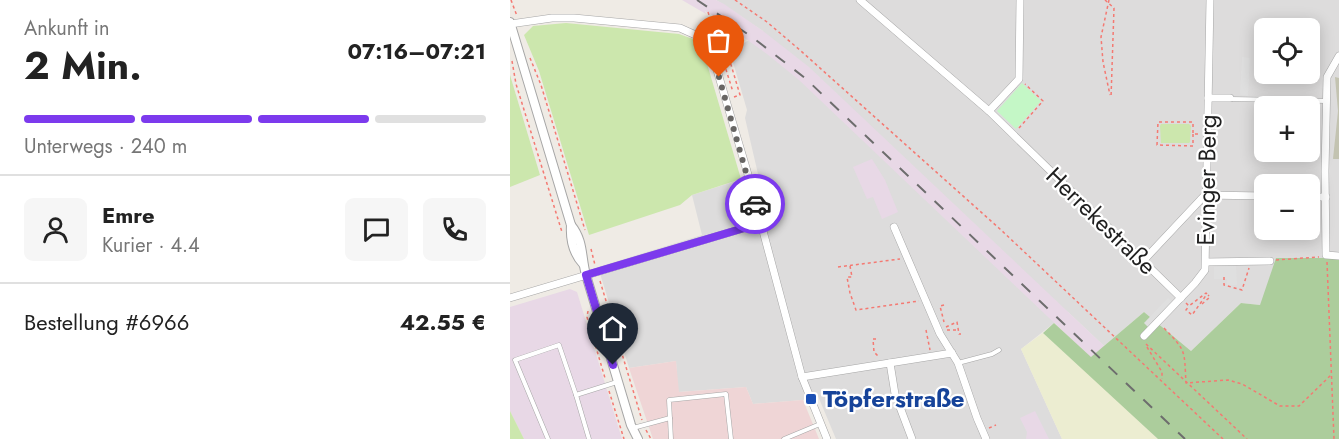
<!DOCTYPE html>
<html lang="de">
<head>
<meta charset="utf-8">
<style>
  :root { --surface:#fff; --page:#f6f6f6; --text:#222; --muted:#767676; --line:#e0e0e0; --accent:#7c3aed }
  body { margin:0; font-family:Jost,sans-serif; background:var(--page); color:var(--text); height:100vh; display:flex; flex-direction:column; font-size:22px; white-space:nowrap }
  * { box-sizing:border-box; margin:0 }
  p { font-size:20px; color:var(--muted) }
  .icon { flex:none; width:33px; height:33px; fill:none; stroke:currentColor; stroke-width:2; stroke-linecap:round; stroke-linejoin:round }
  .map { position:relative; flex:1; overflow:hidden }
  .details { display:flex; flex-direction:column; background:var(--surface); width:510px }
  .details>* { flex:none }
  .controls { position:absolute; left:744px; top:18px; display:grid; gap:12px }
  .controls a { display:grid; place-items:center; width:66px; height:66px; border-radius:9px; background:var(--surface); box-shadow:0 3px 15px #0003; font-size:30px }
  .pin { position:absolute; display:grid; place-items:center; width:51px; height:51px; color:#fff; margin:-62px -26px; border-radius:50% 50% 50% 0; rotate:-45deg; box-shadow:0 0 6px #0007 }
  .pin .icon { rotate:45deg }
  .courier { position:absolute; display:grid; place-items:center; width:60px; height:60px; margin:-30px; border:4px solid #7c3aed; border-radius:50%; background:#fff; color:#222; box-shadow:0 2px 8px #0007 }
  .head em { font-style:normal; font-weight:700 }
  .head div { display:flex; flex-direction:column-reverse }
  .head { display:flex; align-items:center; justify-content:space-between; height:102px; padding:0 24px }
  h1 { font-size:39px; font-weight:700; line-height:45px }
  .bar { display:grid; grid-template-columns:repeat(4,1fr); gap:9px 6px; align-content:center; height:72px; padding:0 24px }
  .bar i { height:8px; border-radius:4px; background:var(--line) }
  .bar .on { background:var(--accent) }
  .bar p { grid-column:span 4 }
  .line { display:flex; align-items:center; gap:15px; padding:0 24px; border-top:2px solid var(--line) }
  .line div { flex:1 }
  .round { display:grid; place-items:center; flex:none; width:63px; height:63px; border-radius:9px; background:var(--page) }
  main { display:flex; flex:1; min-height:0 }
  .map>svg:first-child { display:block }
</style>
</head>
<body>
<main>
<section class="details">
<div class="head"><div><h1>2 Min.</h1><p>Ankunft in</p></div><em>07:16–07:21</em></div>
<div class="bar"><i class="on"></i><i class="on"></i><i class="on"></i><i></i><p>Unterwegs · 240 m</p></div>
<div class="line" style="height:108px"><a class="round"><svg class="icon" aria-label="person" viewBox="0 0 24 24"><circle cx="12" cy="8" r="4"/><path d="M4 21q1-7 8-7t8 7"/></svg></a><div><b>Emre</b><p>Kurier · 4.4</p></div><a class="round"><svg class="icon" aria-label="chat" viewBox="0 0 24 24"><path d="M4 5h16v11H9l-5 4z"/></svg></a><a class="round"><svg class="icon" aria-label="phone" viewBox="0 0 24 24"><path d="M5 4h4l2 5-3 2q2 4 5 5l2-3 5 2v4C11 20 4 13 5 4z"/></svg></a></div>
<div class="line" style="height:78px"><div>Bestellung #6966</div><b>42.55 €</b></div>
</section>
<div class="map">
<svg width="829" height="439" viewBox="0 0 829 439">
  <rect width="100%" height="100%" fill="#efebe5"/>
  <path fill="#dddcdc" fill-rule="evenodd" d="M206,0H829V258L750,305L731,303L681,351L634,312L594,346L558,312L511,349L552,439H326L308,396L293,400L243,404L236,387L168,392L166,361L119,368L88,267L192,235L182,195L248,174L235,118L237,110L220,52L253,31ZM754,28H800V74H754ZM754,106H800V152H754ZM754,184H800V230H754Z"/>
  <polygon fill="#efd5d6" points="166,361 169,392 236,387 243,404 293,400 309,439 143,439 119,368"/>
  <g fill="#e8d8e6">
    <polygon points="172,0 206,0 214,4 253,31 299,67 627,377 599,375 289,80 257,54 202,15 195,11 196,14"/>
    <polygon points="362,159 375,180 388,212 372,219 363,197 357,199 343,167"/>
    <polygon points="60,289 67,292 112,439 14,439 0,411 0,307"/>
    <polygon points="525,411 539,439 516,439 517,432 510,418"/>
  </g>
  <polygon fill="#c3c3b1" points="825,77 829,78 829,159 823,159 828,111"/>
  <polygon fill="#ecedd1" points="533,333 609,402 648,439 552,439 511,349"/>
  <g fill="#cce7ad">
    <polygon points="56,23 169,34 183,39 193,50 231,179 182,195 170,205 79,235 29,71 14,35 23,26"/>
    <polygon points="0,75 30,175 0,187"/>
    <polygon points="651,124 679,124 681,126 680,142 679,143 651,143 650,126"/>
    <polygon points="0,411 14,439 0,439"/>
  </g>
  <polygon fill="#accd9c" points="766,258 829,258 829,439 648,439 533,333 544,323 581,357 634,312 681,351 731,303 750,305"/>
  <polygon fill="#c4f7c6" points="512,83 531,101 506,129 487,111"/>
  <g fill="#dfdfdf">
    <polygon points="732,57 740,58 738,96 730,95"/>
    <polygon points="726,266 727,285 717,285 717,279 704,279 704,267"/>
    <polygon points="658,298 662,302 638,327 634,323"/>
  </g>
  <g fill="none" stroke-linecap="round" stroke-linejoin="round">
    <g stroke="#a6a6a6" stroke-width="5">
      <g id="service">
        <polyline points="721,99 816,101"/>
        <polyline points="448,363 482,354 489,350"/>
        <polyline points="66,395 79,439"/>
        <polyline points="123,428 160,418"/>
        <polyline points="38,439 5,360 49,345 66,395 107,382"/>
        <polyline points="161,439 159,400 216,394 221,439"/>
        <polyline points="274,439 310,424"/>
      </g>
    </g>
    <g stroke="#a6a6a6" stroke-width="8">
      <g id="minor">
        <polyline points="350,0 479,111 671,298"/>
        <polyline points="0,24 42,18 64,18 170,28 190,37 197,45 204,60 237,171 292,377 317,439"/>
        <polyline points="829,56 817,77 815,171 816,255 829,256"/>
        <polyline points="698,98 720,98"/>
        <polyline points="479,111 509,79 510,0"/>
        <polyline points="695,195 754,196"/>
        <polyline points="800,197 816,197"/>
        <polyline points="384,227 430,334 448,363 467,418 476,439"/>
        <polyline points="633,261 695,195"/>
        <polyline points="696,262 760,261"/>
        <polyline points="0,298 251,223"/>
        <polyline points="634,336 685,283 695,270 700,0"/>
        <polyline points="380,363 385,394 402,439"/>
        <polyline points="292,377 442,353"/>
      </g>
    </g>
    <g stroke="#a6a6a6" stroke-width="10">
      <g id="tertiary">
        <path d="M0,22L61,225C60,240 63,253 73,264"/>
        <path d="M61,225C74,241 71,257 76,275L121,425L128,439"/>
      </g>
    </g>
    <g stroke="#f47972" stroke-width="1.5" stroke-dasharray="3 3" stroke-linecap="butt">
      <polyline points="1,0 7,16"/>
      <polyline points="225,0 257,22 291,51 490,229 713,439"/>
      <polyline points="595,0 604,8 601,98"/>
      <polyline points="599,0 591,37 593,62 600,95"/>
      <polyline points="198,12 223,92"/>
      <polyline points="20,58 31,85 75,230"/>
      <polyline points="219,58 230,95 224,97"/>
      <polyline points="2,61 6,84 52,232"/>
      <polyline points="509,128 533,101 515,84"/>
      <polyline points="683,134 683,146 647,145 648,122 683,122 683,134 691,134"/>
      <polyline points="81,249 85,265"/>
      <polyline points="766,260 809,257"/>
      <polyline points="817,262 824,439"/>
      <polyline points="340,266 342,277 337,277 340,293 346,310 409,301"/>
      <polyline points="328,267 390,259"/>
      <polyline points="714,277 714,285 732,290 739,268"/>
      <polyline points="90,281 132,420"/>
      <polyline points="676,303 679,306 696,293 697,294 682,315 676,310 679,306"/>
      <polyline points="692,304 700,297 698,295"/>
      <polyline points="434,305 430,306 434,322"/>
      <polyline points="78,311 77,317 95,378"/>
      <polyline points="436,327 447,322 449,334 451,334"/>
      <path d="M654,328C677,352 674,350 676,383L718,380L732,384L770,406H789L821,375"/>
      <polyline points="416,330 420,350"/>
      <polyline points="437,330 447,330"/>
      <polyline points="366,339 363,339 364,352 368,356"/>
      <polyline points="636,344 737,439"/>
      <polyline points="637,347 652,372 652,379"/>
      <polyline points="99,391 114,439"/>
      <polyline points="479,428 486,425"/>
      <polyline points="136,430 141,439"/>
    </g>
    <use href="#service" stroke="#fff" stroke-width="4"/>
    <use href="#minor" stroke="#fff" stroke-width="7"/>
    <use href="#tertiary" stroke="#fff" stroke-width="8"/>
    <polyline stroke="#6d6d6d" stroke-width="2" stroke-dasharray="12 12" stroke-linecap="butt" points="187,0 242,37 295,78 675,439"/>
  </g>
  <g fill="none" stroke-linecap="round" stroke-linejoin="round">
    <polyline stroke="#686664" stroke-width="6" stroke-dasharray="0 10.8" points="209,77 245,204"/>
    <polyline stroke="#7c3aed" stroke-width="8" points="103,365 76,275 251,223 245,204"/>
  </g>
  <rect fill="#1a4fb4" stroke="#fff" stroke-width="2" x="295" y="393" width="12" height="12" rx="3"/>
  <g text-anchor="middle" stroke-width="4.5" stroke-linejoin="round" paint-order="stroke">
    <g font-size="24" fill="#1f1f1f" stroke="#fff">
      <text transform="translate(697 180) rotate(-89)" y="8">Evinger Berg</text>
      <text transform="translate(591 221) rotate(44)" y="8">Herrekestraße</text>
    </g>
    <g font-size="24" font-weight="bold" fill="#164399" stroke="#fff" text-anchor="start">
      <text x="313" y="407">Töpferstraße</text>
    </g>
  </g>
</svg>
<div class="controls">
<a><svg class="icon" aria-label="locate" viewBox="0 0 24 24"><circle cx="12" cy="12" r="6"/><path d="M12 2v4M12 18v4M2 12h4M18 12h4"/></svg></a>
<a>+</a>
<a>−</a>
</div>
<div class="pin" style="left:209px;top:77px;background:#ea580c"><svg class="icon" aria-label="bag" viewBox="0 0 24 24"><path d="M5 8h14l-1 12H6zM9 8a3 3 0 0 1 6 0"/></svg></div>
<div class="pin" style="left:103px;top:365px;background:#1f2937"><svg class="icon" aria-label="home" viewBox="0 0 24 24"><path d="M3 11l9-7 9 7M6 9v11h12V9"/></svg></div>
<div class="courier" style="left:245px;top:204px"><svg class="icon" aria-label="car" viewBox="0 0 24 24"><path d="M5 17H2v-5l4-1 3-4h7l3 4 3 1v5h-3M9 17h6M6 11h13"/><circle cx="7" cy="17" r="2"/><circle cx="17" cy="17" r="2"/></svg></div>
</div>
</main>
</body>
</html>
